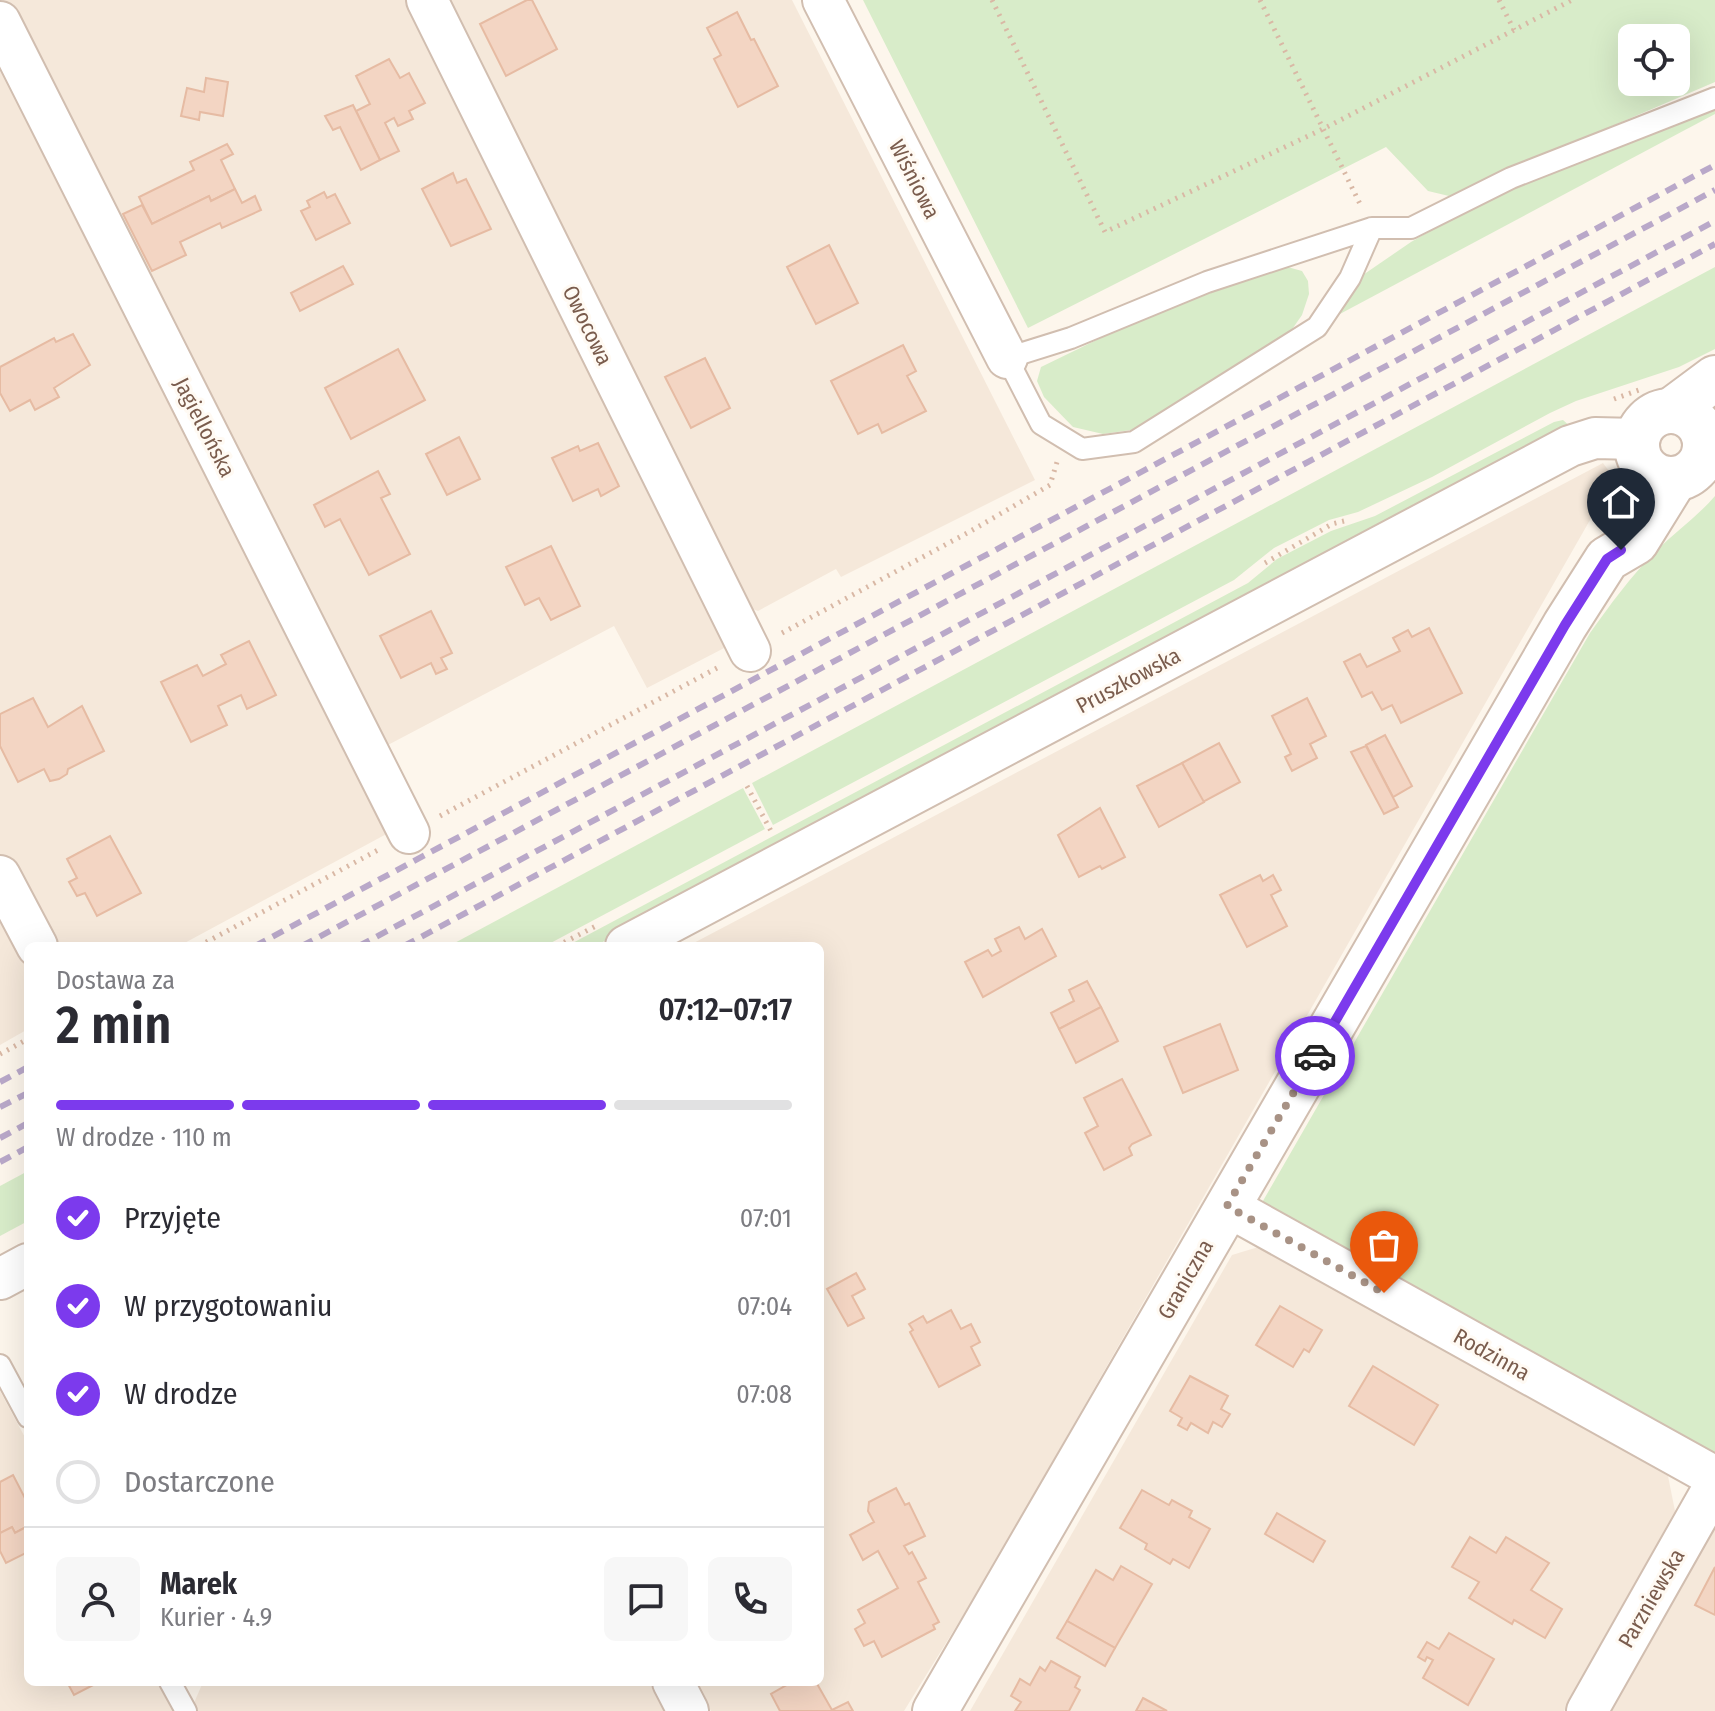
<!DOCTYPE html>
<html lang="pl">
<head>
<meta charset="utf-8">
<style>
  :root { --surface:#fff; --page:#f7f7f7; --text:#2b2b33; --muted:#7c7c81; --line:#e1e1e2; --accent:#7c3aed }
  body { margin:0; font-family:"Fira Sans Condensed",sans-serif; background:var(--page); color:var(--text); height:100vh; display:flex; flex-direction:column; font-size:30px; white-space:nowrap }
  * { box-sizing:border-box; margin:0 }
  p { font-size:26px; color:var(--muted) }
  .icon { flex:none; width:44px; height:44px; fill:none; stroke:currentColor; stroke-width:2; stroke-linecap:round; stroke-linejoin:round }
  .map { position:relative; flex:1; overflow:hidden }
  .side { position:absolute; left:24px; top:942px; width:800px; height:744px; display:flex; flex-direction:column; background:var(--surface); border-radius:12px; box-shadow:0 8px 32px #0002 }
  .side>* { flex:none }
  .buttons { position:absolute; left:1618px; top:24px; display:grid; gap:16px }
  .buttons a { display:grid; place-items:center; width:72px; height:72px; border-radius:12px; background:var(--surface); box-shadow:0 8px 32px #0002; font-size:40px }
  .pin { position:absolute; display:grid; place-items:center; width:68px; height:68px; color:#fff; margin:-82px -34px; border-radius:50% 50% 50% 0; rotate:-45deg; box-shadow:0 0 8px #0007 }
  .pin .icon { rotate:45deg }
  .courier { position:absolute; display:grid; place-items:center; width:80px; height:80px; margin:-40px; border:6px solid #7c3aed; border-radius:50%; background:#fff; color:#222; box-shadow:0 2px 10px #0007 }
  .overview em { font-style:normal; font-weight:600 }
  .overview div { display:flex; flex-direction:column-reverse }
  .overview { display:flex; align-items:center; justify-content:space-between; height:136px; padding:0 32px }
  h1 { font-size:52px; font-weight:600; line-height:60px }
  .bar { display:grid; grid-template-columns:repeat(4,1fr); gap:12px 8px; align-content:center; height:96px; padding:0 32px }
  .bar i { height:10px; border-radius:6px; background:var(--line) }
  .bar .active { background:var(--accent) }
  .bar p { grid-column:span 4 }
  .line { display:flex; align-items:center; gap:20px; padding:0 32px; border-top:2px solid var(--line) }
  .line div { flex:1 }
  .round { display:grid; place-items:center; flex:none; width:84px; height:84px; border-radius:12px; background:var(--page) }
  ol { padding:0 32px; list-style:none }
  li { display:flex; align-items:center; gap:24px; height:88px }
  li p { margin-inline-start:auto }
  li .icon { padding:8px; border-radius:50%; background:var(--accent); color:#fff; stroke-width:4 }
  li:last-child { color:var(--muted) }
  li i { width:44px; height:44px; border:4px solid var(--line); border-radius:50% }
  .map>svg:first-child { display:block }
</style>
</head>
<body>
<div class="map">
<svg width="1715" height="1711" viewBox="0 0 1715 1711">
  <rect width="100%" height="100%" fill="#fdf6ec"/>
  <g fill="#f5e8da">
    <polygon points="3,0 417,0 730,645 647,688 614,626 386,746 184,338 161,295 146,285"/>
    <polygon points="444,0 792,0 1035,480 841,577 836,569 758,611 744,606"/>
    <polygon points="0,42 392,831 179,946 48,946 0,854"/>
    <polygon points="1603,463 1614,478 983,1583 904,1711 711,1711 696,1682 820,1682 820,946 688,946"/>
    <polygon points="0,896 28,949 28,1029 0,1045"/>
    <polygon points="1265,1245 1668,1476 1675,1511 1564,1711 970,1711 1232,1255"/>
    <polygon points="0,1391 28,1443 28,1682 157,1682 173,1711 0,1711"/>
    <polygon points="1715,1515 1715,1711 1605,1711"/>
    <polygon points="203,1682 649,1682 664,1711 198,1711 194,1703"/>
  </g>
  <g fill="#d8ecc9" fill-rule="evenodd">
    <path d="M863,0H1715V82L1449,196L1428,191L1386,147L1028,328ZM1632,38H1676V82H1632Z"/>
    <polygon points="1715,110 1715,114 1338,315 1360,277 1411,242 1483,201"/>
    <polygon points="1284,266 1302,271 1308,281 1309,294 1302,315 1286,338 1218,382 1131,430 1103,434 1073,427 1044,397 1037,381 1041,367 1148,315 1220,285"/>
    <polygon points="1715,267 1715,349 1679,367 1576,401 1550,413 1432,477 1358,512 1329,520 1274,548 1234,580 773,825 752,783"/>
    <polygon points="1563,420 1573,429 595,946 567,946 1248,583 1277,559 1331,531 1375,516 1554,422"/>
    <path d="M1715,496V1461L1256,1213L1590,633C1610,605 1631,576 1656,551C1675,532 1697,517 1715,496Z"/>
    <polygon points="743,788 765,829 545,946 449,946"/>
    <polygon points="28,1171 28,1221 0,1236 0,1186"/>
  </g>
  <g fill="#f3d5c3" stroke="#e6bba3" stroke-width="2">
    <polygon points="527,0 532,0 557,49 506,76 480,24"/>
    <polygon points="737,12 751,40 754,39 778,86 738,107 714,59 721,55 707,28"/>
    <polygon points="389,59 400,78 409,73 425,103 409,111 413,119 398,126 394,118 385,123 399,151 380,160 356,111 370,104 356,76"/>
    <polygon points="206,78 228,82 223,116 200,112 199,120 181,116 187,88 204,92"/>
    <polygon points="353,105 380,160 361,170 340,127 333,130 325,116"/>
    <polygon points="227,144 233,154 221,160 235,189 211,201 209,196 152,224 139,197 194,170 190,162"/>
    <polygon points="453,173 457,183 466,179 491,229 451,246 422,189"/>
    <polygon points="235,189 242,203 255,196 261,210 222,228 220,223 180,242 186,255 152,271 123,214 142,205 152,224 209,196 211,201"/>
    <polygon points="324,192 327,198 335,194 350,223 316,240 301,211 310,207 307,201"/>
    <polygon points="829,245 858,303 816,324 787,267"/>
    <polygon points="343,266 353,284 300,311 291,293"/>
    <polygon points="73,334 90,365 54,388 59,397 35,410 30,400 10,411 0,393 0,367 54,338 56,342"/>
    <polygon points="903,345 916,371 907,376 926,411 882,433 878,424 858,434 831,381"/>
    <polygon points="398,349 425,400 351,439 325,388"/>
    <polygon points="705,358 730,408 691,428 665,377"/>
    <polygon points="459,437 480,479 447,495 426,454"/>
    <polygon points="598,443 619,486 601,496 598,489 573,501 552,458 578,446 580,451"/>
    <polygon points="378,471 390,494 381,498 410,554 369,575 340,519 325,527 314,505"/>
    <polygon points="551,546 580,606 551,620 539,598 525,605 506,567"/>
    <polygon points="431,611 452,653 441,658 447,669 436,674 431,663 401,678 380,636"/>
    <polygon points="1429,628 1462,693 1401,723 1392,705 1382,710 1372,692 1362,697 1344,662 1360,654 1367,667 1400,651 1393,638 1408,630 1412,637"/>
    <polygon points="249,641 276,695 247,709 241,695 218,706 227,725 191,742 161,682 197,665 203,676 226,664 221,655"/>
    <polygon points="33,698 48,727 82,706 104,751 68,769 67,774 59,779 50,781 44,769 18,782 0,746 0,714"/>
    <polygon points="1307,698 1326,736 1310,744 1317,758 1292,771 1285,757 1291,754 1272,716"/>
    <polygon points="1385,735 1412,786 1393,797 1366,745"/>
    <polygon points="1219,743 1240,782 1203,802 1182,763"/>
    <polygon points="1366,746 1398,807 1384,814 1351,752"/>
    <polygon points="1182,763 1204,802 1159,827 1137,786"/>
    <polygon points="1100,808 1125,857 1102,869 1100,866 1079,877 1058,835"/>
    <polygon points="110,836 141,893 97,916 85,893 77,896 69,882 77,878 67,859"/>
    <polygon points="1260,875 1263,881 1273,875 1281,890 1271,895 1287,926 1247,947 1220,895"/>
    <polygon points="1019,927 1025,939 1042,929 1056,956 983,997 965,962 988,950 992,956 1001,951 995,939"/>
    <polygon points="1087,981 1101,1007 1059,1029 1051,1013 1074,1001 1069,990"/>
    <polygon points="1101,1007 1118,1041 1076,1063 1059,1029"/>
    <polygon points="1220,1024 1238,1070 1183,1093 1164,1047"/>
    <polygon points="1122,1079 1151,1135 1132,1144 1129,1148 1132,1155 1104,1170 1085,1133 1098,1126 1084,1098"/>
    <polygon points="856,1273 865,1289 852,1296 864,1318 848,1326 827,1289"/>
    <polygon points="1280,1306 1322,1330 1309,1352 1304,1349 1293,1367 1256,1345"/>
    <polygon points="951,1310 961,1329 971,1324 980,1342 971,1347 980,1365 939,1387 910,1332 913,1330 909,1324 923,1316 927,1323"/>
    <polygon points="1373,1366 1438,1405 1414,1445 1349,1406"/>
    <polygon points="1190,1376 1228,1396 1221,1409 1230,1414 1222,1427 1213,1422 1208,1433 1191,1423 1187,1430 1178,1425 1182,1418 1170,1411"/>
    <polygon points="13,1475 28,1504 28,1526 15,1533 12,1527 0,1533 0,1482"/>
    <polygon points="896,1488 905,1505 909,1503 925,1536 904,1546 909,1554 912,1552 926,1578 918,1582 939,1622 933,1625 935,1629 882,1657 874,1641 864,1646 855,1629 865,1623 858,1610 898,1588 878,1551 863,1560 850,1535 874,1522 868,1511 869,1502"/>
    <polygon points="1142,1490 1169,1505 1172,1500 1192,1511 1189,1517 1210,1529 1189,1568 1173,1559 1170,1564 1145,1549 1147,1544 1120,1528"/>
    <polygon points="1277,1513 1325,1541 1313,1562 1265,1534"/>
    <polygon points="28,1526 28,1552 6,1563 0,1551 0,1533 12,1527 15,1533"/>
    <polygon points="1470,1537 1496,1553 1506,1537 1549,1563 1531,1590 1562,1609 1545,1638 1514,1620 1512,1624 1469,1598 1479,1582 1452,1567"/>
    <polygon points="1121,1566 1152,1584 1115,1648 1067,1621 1096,1570 1113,1580"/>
    <polygon points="1715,1567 1715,1615 1695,1605"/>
    <polygon points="1067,1621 1115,1648 1105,1666 1057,1638"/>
    <polygon points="1449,1633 1494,1659 1468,1705 1423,1678 1433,1660 1427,1657 1425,1661 1418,1657 1427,1642 1439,1649"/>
    <polygon points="1051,1661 1080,1677 1075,1687 1080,1690 1069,1711 1015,1711 1021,1702 1011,1696 1020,1679 1030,1685 1040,1667 1045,1671"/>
    <polygon points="67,1682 99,1682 74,1695"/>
    <polygon points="792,1682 816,1682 832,1710 848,1702 853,1711 780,1711 771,1694"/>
    <polygon points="1143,1698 1167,1711 1136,1711"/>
  </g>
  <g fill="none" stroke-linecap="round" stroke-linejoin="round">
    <g stroke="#d1beb0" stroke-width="24">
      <g id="service">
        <polyline points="1372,228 1207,282 1071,338 1007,358 1041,424 1082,449 1134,442 1317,327 1350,278 1372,228 1411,228 1511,178 1715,98"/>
        <polyline points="0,1365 28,1417"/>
        <polyline points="170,1682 186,1711"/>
      </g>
    </g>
    <g stroke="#d1beb0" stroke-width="44">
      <g id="minor">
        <polyline points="427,0 750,651"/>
        <polyline points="823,0 1007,358"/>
        <polyline points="0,22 409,833"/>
        <polyline points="0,876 37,946"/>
        <polyline points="626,946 1570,446 1595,438 1637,439"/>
        <polyline points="1227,1206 1715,1477"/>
        <polyline points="0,1279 28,1264"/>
        <polyline points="673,1682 688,1711"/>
        <polyline points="1587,1711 1715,1485"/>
      </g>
    </g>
    <g stroke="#d1beb0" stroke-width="48">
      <g id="tertiary">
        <polyline points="1672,410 1715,378"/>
        <circle cx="1671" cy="445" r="34"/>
        <polyline points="935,1711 1565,625 1607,559 1636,542 1675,479"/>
      </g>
    </g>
    <g stroke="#d9b8a5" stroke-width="5" stroke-dasharray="2 6" stroke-linecap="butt">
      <polyline points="992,0 1105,232 1323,129 1572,0"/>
      <polyline points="1260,0 1360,204"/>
      <polyline points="1499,0 1514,30"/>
      <polyline points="1614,399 1639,390"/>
      <polyline points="1265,563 1332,524 1344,521"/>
      <polyline points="782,633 969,532 1050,485 1057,462"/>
      <polyline points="747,786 771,831"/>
      <polyline points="440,816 717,668"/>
      <polyline points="199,946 378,850"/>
      <polyline points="557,946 596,926"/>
      <polyline points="0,1054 28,1039"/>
    </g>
    <use href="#service" stroke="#fff" stroke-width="20"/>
    <use href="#minor" stroke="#fff" stroke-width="40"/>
    <use href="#tertiary" stroke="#fff" stroke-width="44"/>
    <g stroke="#b9a8c9" stroke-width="6" stroke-dasharray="12 8" stroke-linecap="butt">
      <polyline points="255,946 1715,165"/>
      <polyline points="302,946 1715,190"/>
      <polyline points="359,946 1715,221"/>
      <polyline points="404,946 1715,244"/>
      <polyline points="0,1082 28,1067"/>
      <polyline points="0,1107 28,1093"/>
      <polyline points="0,1138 28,1123"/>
      <polyline points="0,1162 28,1147"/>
    </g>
  </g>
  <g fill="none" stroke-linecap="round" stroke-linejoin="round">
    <polyline stroke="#a89285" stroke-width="8" stroke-dasharray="0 14.4" points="1315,1056 1227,1206 1384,1293"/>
    <polyline stroke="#7c3aed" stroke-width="10" points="1315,1056 1565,625 1607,559 1621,550"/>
  </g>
  <g text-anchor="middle" stroke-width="6" stroke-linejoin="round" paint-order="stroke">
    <g font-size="22" fill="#7a5c4d" stroke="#fffaf3">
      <text transform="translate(915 179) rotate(63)" y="8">Wiśniowa</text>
      <text transform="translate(588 325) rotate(64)" y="8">Owocowa</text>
      <text transform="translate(205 427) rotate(63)" y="8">Jagiellońska</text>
      <text transform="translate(1128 680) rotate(-28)" y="8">Pruszkowska</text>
      <text transform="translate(1185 1279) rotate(-60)" y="8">Graniczna</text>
      <text transform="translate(1492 1354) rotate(29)" y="8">Rodzinna</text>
      <text transform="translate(1651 1598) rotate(-60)" y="8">Parzniewska</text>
    </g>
  </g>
</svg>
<div class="buttons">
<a><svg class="icon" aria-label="locate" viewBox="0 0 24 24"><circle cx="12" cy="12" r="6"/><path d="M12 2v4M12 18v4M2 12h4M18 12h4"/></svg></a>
</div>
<div class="pin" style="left:1384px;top:1293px;background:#ea580c"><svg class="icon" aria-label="bag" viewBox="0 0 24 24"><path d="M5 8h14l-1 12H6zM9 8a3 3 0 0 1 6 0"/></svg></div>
<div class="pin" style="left:1621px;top:550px;background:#1f2937"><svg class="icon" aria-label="home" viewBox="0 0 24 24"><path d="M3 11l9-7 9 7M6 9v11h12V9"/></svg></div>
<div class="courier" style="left:1315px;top:1056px"><svg class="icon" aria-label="car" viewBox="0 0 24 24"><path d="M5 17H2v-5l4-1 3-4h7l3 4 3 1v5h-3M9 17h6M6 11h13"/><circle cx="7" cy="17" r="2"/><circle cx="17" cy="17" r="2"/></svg></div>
<section class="side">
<div class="overview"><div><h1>2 min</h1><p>Dostawa za</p></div><em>07:12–07:17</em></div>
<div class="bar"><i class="active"></i><i class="active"></i><i class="active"></i><i></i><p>W drodze · 110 m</p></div>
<ol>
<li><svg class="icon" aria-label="check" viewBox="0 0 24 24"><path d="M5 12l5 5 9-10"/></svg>Przyjęte<p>07:01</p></li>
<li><svg class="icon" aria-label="check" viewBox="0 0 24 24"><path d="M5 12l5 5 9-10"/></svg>W przygotowaniu<p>07:04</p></li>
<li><svg class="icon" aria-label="check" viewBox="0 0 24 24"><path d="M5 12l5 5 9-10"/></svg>W drodze<p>07:08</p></li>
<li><i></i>Dostarczone</li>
</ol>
<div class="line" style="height:144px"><a class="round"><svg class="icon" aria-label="person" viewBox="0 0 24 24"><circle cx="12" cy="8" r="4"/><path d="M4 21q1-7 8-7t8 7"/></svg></a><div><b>Marek</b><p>Kurier · 4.9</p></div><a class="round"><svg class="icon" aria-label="chat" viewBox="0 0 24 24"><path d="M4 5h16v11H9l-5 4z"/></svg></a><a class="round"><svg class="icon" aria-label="phone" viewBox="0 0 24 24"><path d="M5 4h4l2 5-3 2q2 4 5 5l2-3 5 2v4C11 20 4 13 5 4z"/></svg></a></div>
</section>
</div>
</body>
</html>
